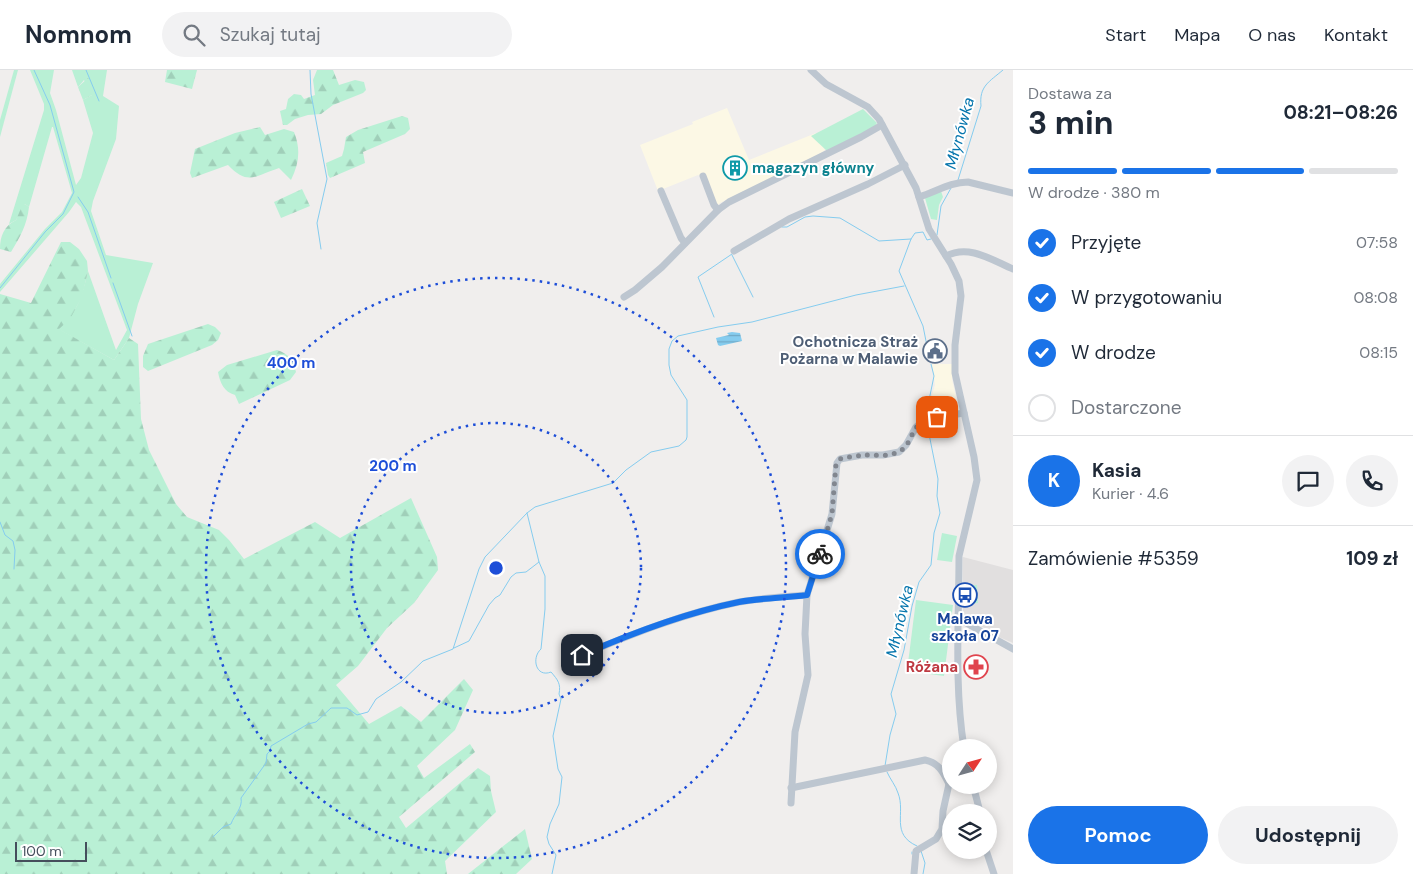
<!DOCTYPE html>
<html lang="pl">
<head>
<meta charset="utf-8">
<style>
  :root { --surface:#fff; --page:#f2f2f3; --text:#1f2937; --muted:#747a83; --line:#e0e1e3; --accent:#1a73e8 }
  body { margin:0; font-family:"DM Sans",sans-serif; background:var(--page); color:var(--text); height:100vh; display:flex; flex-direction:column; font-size:19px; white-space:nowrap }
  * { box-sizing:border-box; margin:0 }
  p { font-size:16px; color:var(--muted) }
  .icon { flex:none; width:28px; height:28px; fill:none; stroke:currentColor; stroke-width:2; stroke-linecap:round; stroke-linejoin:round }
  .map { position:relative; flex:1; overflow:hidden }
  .panel { display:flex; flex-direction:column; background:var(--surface); width:400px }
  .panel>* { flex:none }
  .needle { width:32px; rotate:54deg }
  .tools { position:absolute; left:942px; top:669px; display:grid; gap:10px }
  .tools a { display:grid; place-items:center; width:55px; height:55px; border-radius:50%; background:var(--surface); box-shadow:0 2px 12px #0003; font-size:25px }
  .scale { position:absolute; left:15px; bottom:12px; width:72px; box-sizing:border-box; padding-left:5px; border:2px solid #454e5c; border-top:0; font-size:14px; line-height:18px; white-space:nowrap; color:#454e5c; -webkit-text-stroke:4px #fff; paint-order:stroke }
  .pin { position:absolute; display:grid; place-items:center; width:42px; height:42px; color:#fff; margin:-21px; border-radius:10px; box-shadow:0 2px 8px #0006 }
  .courier { position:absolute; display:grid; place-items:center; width:50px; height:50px; margin:-25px; border:4px solid #1a73e8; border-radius:50%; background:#fff; color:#222; box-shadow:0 1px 6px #0007 }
  .headline em { font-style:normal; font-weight:700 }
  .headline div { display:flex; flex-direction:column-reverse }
  .headline { display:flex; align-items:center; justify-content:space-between; height:85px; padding:0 15px }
  h1 { font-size:32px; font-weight:700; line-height:38px }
  .bar { display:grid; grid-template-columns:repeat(4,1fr); gap:8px 5px; align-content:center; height:60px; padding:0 15px }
  .bar i { height:6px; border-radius:4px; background:var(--line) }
  .bar .selected { background:var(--accent) }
  .bar p { grid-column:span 4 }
  .line { display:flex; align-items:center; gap:12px; padding:0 15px; border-top:1px solid var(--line) }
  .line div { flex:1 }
  .round { display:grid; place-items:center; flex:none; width:52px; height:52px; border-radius:26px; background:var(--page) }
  ol { padding:0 15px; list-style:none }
  li { display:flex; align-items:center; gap:15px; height:55px }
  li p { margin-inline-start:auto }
  li .icon { padding:5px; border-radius:50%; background:var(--accent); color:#fff; stroke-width:4 }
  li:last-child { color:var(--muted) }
  li i { width:28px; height:28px; border:2px solid var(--line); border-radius:50% }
  .primary-button { display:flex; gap:10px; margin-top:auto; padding:10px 15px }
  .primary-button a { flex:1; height:58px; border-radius:30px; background:var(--accent); color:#fff; font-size:20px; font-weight:700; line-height:58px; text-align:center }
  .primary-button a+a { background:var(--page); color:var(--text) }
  header { display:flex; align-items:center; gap:30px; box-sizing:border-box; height:70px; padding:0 25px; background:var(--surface); border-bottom:1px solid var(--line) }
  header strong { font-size:24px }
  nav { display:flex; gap:28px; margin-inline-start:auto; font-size:18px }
  .search { width:350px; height:45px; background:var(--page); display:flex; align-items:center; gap:12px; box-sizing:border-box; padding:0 18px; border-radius:28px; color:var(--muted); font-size:19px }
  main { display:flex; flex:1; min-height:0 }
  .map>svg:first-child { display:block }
</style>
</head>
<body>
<header>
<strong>Nomnom</strong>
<div class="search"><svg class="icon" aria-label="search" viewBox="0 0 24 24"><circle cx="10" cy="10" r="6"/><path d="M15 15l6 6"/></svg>Szukaj tutaj</div>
<nav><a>Start</a><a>Mapa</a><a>O nas</a><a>Kontakt</a></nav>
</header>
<main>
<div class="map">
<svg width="1013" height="804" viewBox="0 0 1013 804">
  <defs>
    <pattern id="forest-firs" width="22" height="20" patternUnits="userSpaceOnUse" patternTransform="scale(1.25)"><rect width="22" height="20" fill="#b9f0d5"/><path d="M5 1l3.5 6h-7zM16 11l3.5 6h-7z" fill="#a0cfb9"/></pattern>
    <pattern id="water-rules" width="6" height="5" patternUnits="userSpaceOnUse" patternTransform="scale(1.25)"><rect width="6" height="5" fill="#85ccef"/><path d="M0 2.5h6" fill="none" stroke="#6fa8c5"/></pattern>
  </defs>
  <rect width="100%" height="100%" fill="#f0eeed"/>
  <g fill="#fcf8e5">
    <polygon points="727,38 749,90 816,63 825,80 818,85 720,133 714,139 701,107 698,105 658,121 640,75 693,54 692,52"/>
    <polygon points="932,294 952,294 952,309 959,341 937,344 930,332 935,315"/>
  </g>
  <polygon fill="#e1dfdf" points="963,487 1013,500 1013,573 999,567 963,545"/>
  <g fill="#b9f0d5">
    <polygon points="14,0 18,0 0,67 0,50"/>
    <path d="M30,0H54L50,23L56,40L76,115L81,108L93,63L83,30L92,25L84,10L78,17L72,0H107L103,26L119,36L116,69L93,131L91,141L106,185L153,193L138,234L129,268L114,290L58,259C79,241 82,226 88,201L116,280L127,260L81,137L76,132L69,142L0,222V214L45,159L62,142L72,123L53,57H52L29,137L25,134L16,150L9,154L44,40V34Z"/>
    <polygon points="863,39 877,53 874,57 827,81 811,66"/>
    <polygon points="941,121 943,127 939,135 937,150 931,149 925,128"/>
    <polygon points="942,463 957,466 952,492 937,490"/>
    <polygon points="968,515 977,515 978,533 969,534"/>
    <polygon points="916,530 953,535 944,606 907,601"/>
  </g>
  <g fill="url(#forest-firs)">
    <polygon points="167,0 197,0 192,19 165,12"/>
    <polygon points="317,0 333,0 339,15 355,10 364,12 366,20 363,23 333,35 321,44 308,45 295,49 287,55 283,55 280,41 286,39 288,29 294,24 301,25 304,29 315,25 313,10"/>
    <polygon points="88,8 95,16 92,25 83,30 78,17"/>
    <polygon points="402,46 408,48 410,59 405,64 363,82 365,93 330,108 328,105 326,93 342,86 344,79 346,67 358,60"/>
    <path d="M260,57L265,65L284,59L294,62C301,79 299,94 291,110L279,98C255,106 248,116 228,95L192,108L190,103L195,79L235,63Z"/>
    <polygon points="302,119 310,136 281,148 274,132"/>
    <path d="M25,134L29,137C27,155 20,167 11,182L0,179C0,166 4,156 16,150L22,136Z"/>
    <polygon points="61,172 70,172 79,179 87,191 88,201 82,227 70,249 59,259 114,290 129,268 138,274 141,349 149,380 176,434 187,447 219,460 229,470 244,489 315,452 340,468 411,428 437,487 438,500 414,533 387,558 358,596 336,615 369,654 401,636 421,652 464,609 473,620 455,660 417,696 424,708 470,674 475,682 399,747 406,758 478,698 490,706 491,721 496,742 445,791 447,804 0,804 0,224 31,233"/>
    <polygon points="208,254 215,257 221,263 218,270 212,275 148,301 143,297 143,286 148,274"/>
    <path d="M277,280C289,284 293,290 296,302L290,310L239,334L235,325C224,322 220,313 218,302L227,295Z"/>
    <polygon points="525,759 532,789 516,804 468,804"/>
  </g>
  <polygon fill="url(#water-rules)" points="732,262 740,263 742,271 720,276 718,275 716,268 729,265 727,263"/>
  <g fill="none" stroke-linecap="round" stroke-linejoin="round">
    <g stroke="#85ccef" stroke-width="1">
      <polyline points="86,0 99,31"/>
      <polyline points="310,0 311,24 327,109 317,153 321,179"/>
      <path d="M958,110L981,36C979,16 989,12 1003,0"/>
      <polyline points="78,127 88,142 111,208"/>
      <polyline points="782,157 787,157 805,147 813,146 840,148 879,171 911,169"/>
      <polyline points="937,165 941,136 951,118"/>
      <polyline points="732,185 753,227"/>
      <polyline points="113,213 132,266"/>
      <polyline points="0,218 45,162 63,144 74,122 50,35 34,0"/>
      <polyline points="714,247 698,207 732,184"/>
      <polyline points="928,281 923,256 899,201 911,169 915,163 923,162 927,170 931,169"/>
      <polyline points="930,344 928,335 934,306 931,294"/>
      <polyline points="0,452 5,465 13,471 15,480 14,499"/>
      <path d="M539,492L545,506V539L541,579C531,588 536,608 551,602C558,610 561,614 559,624L561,629L553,666L558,699L562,707L559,734L550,754L547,767L549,774L556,785L552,804"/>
      <polyline points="454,578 469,571 489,535 495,528 500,525 511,507 516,503 526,502 539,492 527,443"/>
      <polyline points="885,696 890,665 896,644 891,624 904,580 912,536 919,512 931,495 934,463 940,443 937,426 938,409 928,359 931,350"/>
      <path d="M887,702C890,709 896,716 898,723C906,743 890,764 917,776"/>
      <path d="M213,767L223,757L231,754C234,745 243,738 241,728L266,693L267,684L270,681L271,676L308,654L316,652L331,638H347L357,645L368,642L376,629L401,612L423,591L453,579L479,499L485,487L527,443L535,437L613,413L626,400L651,382L679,376L686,370L687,367V330L671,305L669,295V279L672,271L678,266L718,257L752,252L856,225L904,216"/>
      <polyline points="921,781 925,793 923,804"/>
      <polyline points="912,782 912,784"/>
    </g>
    <g stroke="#bdc6d0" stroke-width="7">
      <path d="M811,0L826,14L868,37L879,49L916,118L929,159L951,194L959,211L961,226L955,275V303L974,387L977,410L959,486C959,549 954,615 964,678"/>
      <polyline points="703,106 714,135 718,140"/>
      <polyline points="661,121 681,168 685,173"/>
      <path d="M919,127C936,122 950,112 968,112L1013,123"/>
      <polyline points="734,181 789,149 868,114 905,95"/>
      <path d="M946,186C969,174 992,190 1013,199"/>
      <polyline points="624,227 635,220 662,197 718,140 729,132 861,67 882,55"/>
      <polyline points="959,549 1013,579"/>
      <path d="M582,585C632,564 685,543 739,532C761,528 784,527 807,525"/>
      <polyline points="973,715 980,742"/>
      <path d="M791,718L925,690C939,693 943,702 949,714L951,712"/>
      <polyline points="791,733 795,662 808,605 805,564 807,525 832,444 837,393 840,389 862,385 883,385 899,382 906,375 916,357 925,349 964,343"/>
      <polyline points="986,780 994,804"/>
      <polyline points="914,804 916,781 936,769 942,759 943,741 949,714"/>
    </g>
  </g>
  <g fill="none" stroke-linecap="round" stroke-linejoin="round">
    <path stroke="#81868f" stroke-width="5" stroke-dasharray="0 9" d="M820,484L832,444L836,394L840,389C848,387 856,386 863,385C875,385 888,387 898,382C916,374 906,352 937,347"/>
    <path stroke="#1a73e8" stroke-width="6" d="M582,585C632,563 685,543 739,532C761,528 784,528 807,525L820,484"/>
  </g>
  <g fill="none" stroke="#1d4ed8" stroke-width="2.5" stroke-dasharray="2.5 5">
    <circle cx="496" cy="498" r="145"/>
    <circle cx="496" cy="498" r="290"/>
  </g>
  <defs>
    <g id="building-ring" transform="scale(1.25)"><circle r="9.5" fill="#fff" stroke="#0f9aa8" stroke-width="1.5"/><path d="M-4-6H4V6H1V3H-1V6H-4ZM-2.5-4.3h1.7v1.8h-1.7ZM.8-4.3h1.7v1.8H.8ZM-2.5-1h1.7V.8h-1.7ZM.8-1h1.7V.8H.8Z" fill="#0f9aa8"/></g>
    <g id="civic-ring" transform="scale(1.25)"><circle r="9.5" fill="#fff" stroke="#5c6f8a" stroke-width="1.5"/><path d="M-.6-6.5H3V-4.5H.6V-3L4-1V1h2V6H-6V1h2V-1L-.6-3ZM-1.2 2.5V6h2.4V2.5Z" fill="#5c6f8a"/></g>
    <g id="bus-ring" transform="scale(1.25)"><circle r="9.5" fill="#fff" stroke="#1a4fb4" stroke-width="1.5"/><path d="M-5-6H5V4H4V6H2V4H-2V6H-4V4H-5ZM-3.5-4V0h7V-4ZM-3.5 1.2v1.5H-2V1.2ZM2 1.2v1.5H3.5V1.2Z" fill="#1a4fb4"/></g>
    <g id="pharmacy-ring" transform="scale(1.25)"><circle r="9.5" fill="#fff" stroke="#e0444e" stroke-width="1.5"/><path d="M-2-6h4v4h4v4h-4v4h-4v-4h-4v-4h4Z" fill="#e0444e"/></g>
  </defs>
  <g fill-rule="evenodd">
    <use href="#building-ring" x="735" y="98"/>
    <use href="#civic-ring" x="935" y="281"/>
    <use href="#bus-ring" x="965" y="525"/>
    <use href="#pharmacy-ring" x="976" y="597"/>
  </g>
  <g text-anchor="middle" stroke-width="4" stroke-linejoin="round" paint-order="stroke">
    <g font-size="15" font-weight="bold" fill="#0d838f" stroke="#fff" text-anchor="start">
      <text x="752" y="103">magazyn główny</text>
    </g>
    <g font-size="15" font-weight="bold" fill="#4e5e75" stroke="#fff" text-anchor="end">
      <text x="918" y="277">Ochotnicza Straż<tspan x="918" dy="17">Pożarna w Malawie</tspan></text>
    </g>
    <g font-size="15" font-weight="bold" fill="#164399" stroke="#fff">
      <text x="965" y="554">Malawa<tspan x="965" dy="17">szkoła 07</tspan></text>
    </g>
    <g font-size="15" font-weight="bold" fill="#be3a42" stroke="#fff" text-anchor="end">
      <text x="958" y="602">Różana</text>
    </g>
    <g font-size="16" font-style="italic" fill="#0776ad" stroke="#fff">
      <text transform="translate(959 63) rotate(-75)" y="6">Młynówka</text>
      <text transform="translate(899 551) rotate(-77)" y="6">Młynówka</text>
    </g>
  </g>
  <circle cx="496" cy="498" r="8" fill="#1d4ed8" stroke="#fff" stroke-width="2.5"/>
  <g font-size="15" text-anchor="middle" font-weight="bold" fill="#1d4ed8" stroke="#fff" stroke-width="4" stroke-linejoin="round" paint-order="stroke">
    <text x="291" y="298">400 m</text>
    <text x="393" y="401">200 m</text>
  </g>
</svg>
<div class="tools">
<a><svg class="needle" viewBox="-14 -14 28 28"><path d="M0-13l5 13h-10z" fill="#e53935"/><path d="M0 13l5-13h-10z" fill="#747a83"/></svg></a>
<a><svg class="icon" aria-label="layers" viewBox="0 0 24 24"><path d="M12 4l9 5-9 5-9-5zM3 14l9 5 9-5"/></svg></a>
</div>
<div class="scale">100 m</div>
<div class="pin" style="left:937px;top:347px;background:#ea580c"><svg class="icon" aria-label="bag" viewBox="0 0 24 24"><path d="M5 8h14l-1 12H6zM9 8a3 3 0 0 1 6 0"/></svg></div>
<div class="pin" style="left:582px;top:585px;background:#1f2937"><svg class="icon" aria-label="home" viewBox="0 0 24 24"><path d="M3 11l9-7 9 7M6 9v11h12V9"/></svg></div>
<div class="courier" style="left:820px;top:484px"><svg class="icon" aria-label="bike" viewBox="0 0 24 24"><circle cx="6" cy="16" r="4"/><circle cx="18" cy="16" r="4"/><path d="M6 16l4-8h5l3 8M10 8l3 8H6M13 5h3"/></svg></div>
</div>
<section class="panel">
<div class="headline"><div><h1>3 min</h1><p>Dostawa za</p></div><em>08:21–08:26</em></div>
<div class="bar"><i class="selected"></i><i class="selected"></i><i class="selected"></i><i></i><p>W drodze · 380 m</p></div>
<ol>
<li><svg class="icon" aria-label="check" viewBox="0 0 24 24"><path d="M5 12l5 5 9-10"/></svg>Przyjęte<p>07:58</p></li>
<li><svg class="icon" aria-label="check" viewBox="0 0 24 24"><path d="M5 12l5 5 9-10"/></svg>W przygotowaniu<p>08:08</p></li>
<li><svg class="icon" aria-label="check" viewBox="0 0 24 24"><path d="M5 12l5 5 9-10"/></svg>W drodze<p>08:15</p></li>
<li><i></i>Dostarczone</li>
</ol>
<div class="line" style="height:90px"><b class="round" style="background:var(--accent);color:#fff">K</b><div><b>Kasia</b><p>Kurier · 4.6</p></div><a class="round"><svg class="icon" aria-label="chat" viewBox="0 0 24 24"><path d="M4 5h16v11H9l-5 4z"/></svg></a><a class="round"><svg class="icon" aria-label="phone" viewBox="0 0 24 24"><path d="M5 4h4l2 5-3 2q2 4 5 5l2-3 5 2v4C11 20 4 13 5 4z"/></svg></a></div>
<div class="line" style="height:65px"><div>Zamówienie #5359</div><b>109 zł</b></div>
<div class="primary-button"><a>Pomoc</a><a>Udostępnij</a></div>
</section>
</main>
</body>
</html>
